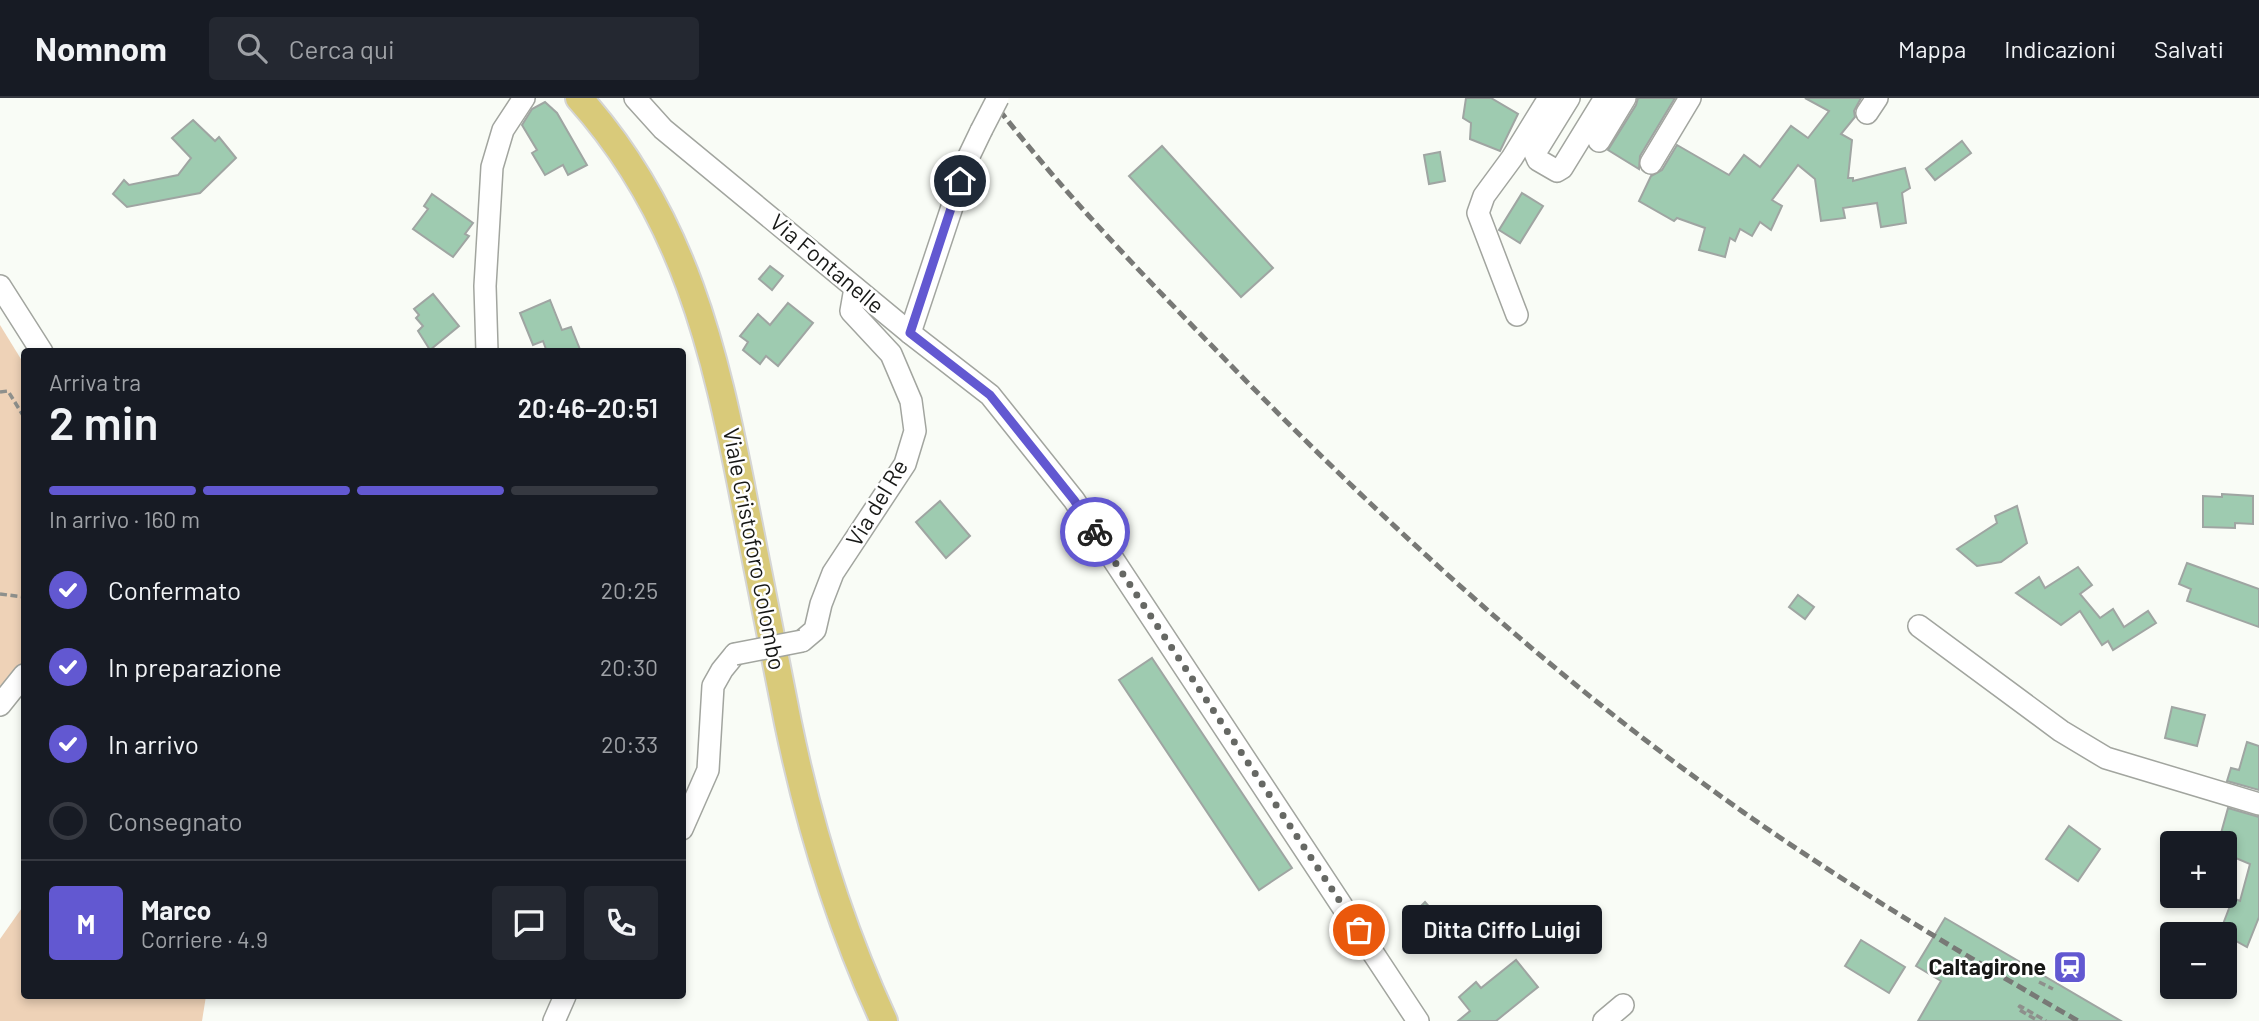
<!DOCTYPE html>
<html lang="it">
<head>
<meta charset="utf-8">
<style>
  :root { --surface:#171b24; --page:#242831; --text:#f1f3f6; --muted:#9ea1a6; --line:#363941; --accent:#6258d1 }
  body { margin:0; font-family:Barlow,sans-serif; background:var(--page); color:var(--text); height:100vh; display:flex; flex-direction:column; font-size:26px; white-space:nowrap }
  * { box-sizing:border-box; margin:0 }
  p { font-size:23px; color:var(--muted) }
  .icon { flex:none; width:38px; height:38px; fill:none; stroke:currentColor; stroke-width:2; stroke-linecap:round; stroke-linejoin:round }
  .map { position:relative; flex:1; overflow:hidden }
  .details { position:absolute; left:21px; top:250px; width:665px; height:651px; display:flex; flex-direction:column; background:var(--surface); border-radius:7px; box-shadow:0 4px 10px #0003 }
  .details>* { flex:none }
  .tools { position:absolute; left:2160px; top:733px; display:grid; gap:14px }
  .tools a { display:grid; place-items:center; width:77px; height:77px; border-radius:7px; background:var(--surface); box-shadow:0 4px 10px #0003; font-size:35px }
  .pin { position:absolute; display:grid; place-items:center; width:60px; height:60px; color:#fff; margin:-30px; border:4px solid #fff; border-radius:50%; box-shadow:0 2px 7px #0007 }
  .courier { position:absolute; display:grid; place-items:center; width:70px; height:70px; margin:-35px; border:5px solid #6258d1; border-radius:50%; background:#fff; color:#222; box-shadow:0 2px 9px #0007 }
  .bubble { position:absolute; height:49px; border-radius:7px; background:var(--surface); box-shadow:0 4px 10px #0003; font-size:23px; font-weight:600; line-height:49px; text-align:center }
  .head em { font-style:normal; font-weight:600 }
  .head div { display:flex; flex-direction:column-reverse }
  .head { display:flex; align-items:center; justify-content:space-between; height:119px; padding:0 28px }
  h1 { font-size:46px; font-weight:600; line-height:52px }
  .bar { display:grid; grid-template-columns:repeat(4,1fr); gap:10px 7px; align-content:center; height:84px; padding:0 28px }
  .bar i { height:9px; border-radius:5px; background:var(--line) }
  .bar .current { background:var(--accent) }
  .bar p { grid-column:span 4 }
  .line { display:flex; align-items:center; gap:18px; padding:0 28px; border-top:2px solid var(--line) }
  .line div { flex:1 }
  .round { display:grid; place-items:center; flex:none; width:74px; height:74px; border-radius:7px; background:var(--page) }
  ol { padding:0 28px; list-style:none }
  li { display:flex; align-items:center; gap:21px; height:77px }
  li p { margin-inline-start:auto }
  li .icon { padding:7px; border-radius:50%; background:var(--accent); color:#fff; stroke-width:4 }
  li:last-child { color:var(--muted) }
  li i { width:38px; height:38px; border:4px solid var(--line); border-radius:50% }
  header { display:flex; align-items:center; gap:42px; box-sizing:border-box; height:98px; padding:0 35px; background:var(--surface); border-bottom:2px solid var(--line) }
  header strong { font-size:33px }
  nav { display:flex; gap:38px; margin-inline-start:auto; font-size:24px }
  .search { width:490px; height:63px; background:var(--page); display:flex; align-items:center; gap:18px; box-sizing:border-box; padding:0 24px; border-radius:7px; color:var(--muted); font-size:26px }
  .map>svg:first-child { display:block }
</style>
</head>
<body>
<header>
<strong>Nomnom</strong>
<div class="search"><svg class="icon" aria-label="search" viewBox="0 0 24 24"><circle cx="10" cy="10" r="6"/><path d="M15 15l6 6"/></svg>Cerca qui</div>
<nav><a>Mappa</a><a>Indicazioni</a><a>Salvati</a></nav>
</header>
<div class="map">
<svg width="2259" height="923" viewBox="0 0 2259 923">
  <rect width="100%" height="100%" fill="#f9fcf6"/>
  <g fill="#eed2b7">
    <polygon points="0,227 24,266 24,565 0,596"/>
    <polygon points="24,807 24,898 206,898 202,923 0,923 0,841"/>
  </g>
  <g fill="#9ecbb0" stroke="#9fa5a2" stroke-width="2">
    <polygon points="1466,0 1491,0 1518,16 1500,53 1470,41 1471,25 1463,20"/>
    <polygon points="1638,0 1675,0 1640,58 1639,71 1608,52 1636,7"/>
    <polygon points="1805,0 1861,0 1854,13 1855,19 1841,36 1852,42 1848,80 1853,80 1853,83 1905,70 1910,90 1902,95 1906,125 1881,129 1877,105 1843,110 1845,120 1821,123 1815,81 1798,67 1772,102 1782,108 1771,132 1760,124 1752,138 1740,131 1735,143 1730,140 1725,159 1699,152 1705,130 1677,120 1674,123 1639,103 1651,78 1662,72 1677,47 1729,77 1744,57 1760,69 1791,28 1808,40 1829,13"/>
    <polygon points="545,4 557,15 587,67 568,77 563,67 545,77 532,55 537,52 522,27 532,11"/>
    <polygon points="193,22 215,43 219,39 236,60 200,95 127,109 113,96 124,82 129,87 178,77 191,60 172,40"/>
    <polygon points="1962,43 1971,55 1935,82 1926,71"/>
    <polygon points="1162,48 1273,170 1241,199 1129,78"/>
    <polygon points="1440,54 1445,83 1429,86 1424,57"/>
    <polygon points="1522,95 1543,108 1520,145 1499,132"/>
    <polygon points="432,96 473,125 465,136 469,138 453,159 413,131 428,111 424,108"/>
    <polygon points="770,168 783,178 772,192 759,181"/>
    <polygon points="433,196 459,228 430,252 418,233 423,228 416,220 419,217 414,211"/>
    <polygon points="550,202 562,232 571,229 581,254 547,254 543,243 533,247 520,215"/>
    <polygon points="788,205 813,225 778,268 766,258 760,266 743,252 748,244 740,238 758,216 770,227"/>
    <polygon points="2222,396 2253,398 2253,426 2235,425 2235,430 2203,429 2203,398 2222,399"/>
    <polygon points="940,403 970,438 946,460 916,424"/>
    <polygon points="2017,408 2027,445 2001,464 1977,468 1957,451 1997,425 1995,418"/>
    <polygon points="2187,465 2259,491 2259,529 2187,503 2191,491 2179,486"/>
    <polygon points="2078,469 2092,487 2080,496 2100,520 2113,511 2124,529 2148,513 2156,525 2113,552 2108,543 2102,547 2080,513 2061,527 2016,495 2039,479 2045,490"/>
    <polygon points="1798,497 1814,509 1805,521 1789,509"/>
    <polygon points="1152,560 1292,770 1259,792 1119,582"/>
    <polygon points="2172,609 2205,617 2197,648 2165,640"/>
    <polygon points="2247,644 2259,648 2259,692 2227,683 2231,670 2239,672"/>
    <polygon points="2228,710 2259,719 2259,819 2247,849 2220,834 2233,800 2240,803 2250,766 2224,755 2224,746 2218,746"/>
    <polygon points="2069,728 2100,751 2078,783 2046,761"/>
    <polygon points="1425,804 1446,828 1426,848 1405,824"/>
    <polygon points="1945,820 2121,923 1918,923 1941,883 1916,868"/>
    <polygon points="1861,842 1905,869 1889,895 1845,868"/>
    <polygon points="1516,862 1538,889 1496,923 1458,923 1470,913 1459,899 1476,884 1481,890"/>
  </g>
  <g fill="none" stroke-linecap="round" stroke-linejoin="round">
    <g stroke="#a2a59f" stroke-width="24">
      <g id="minor">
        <polyline points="635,0 663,31 910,235 990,297 1074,402 1418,923"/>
        <polyline points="1569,0 1535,55 1538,62 1557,73 1562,70 1605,0"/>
        <polyline points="1867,15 1877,0"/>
        <polyline points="1599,43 1625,0"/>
        <polyline points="1651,65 1690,0"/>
        <polyline points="0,188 42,254"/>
        <polyline points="1517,217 1478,115 1484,98 1512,60 1549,0"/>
        <polyline points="910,235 969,58 981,33"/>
        <polyline points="487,254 485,188 492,69 503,32 524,0"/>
        <polyline points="1919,528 2061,633 2106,660 2259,706"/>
        <polyline points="802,543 815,532 821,506 833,475 905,366 915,333 911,303 891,256 851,213 855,190"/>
        <polyline points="0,607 24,577"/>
        <polyline points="682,731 708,672 713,588 722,572 735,556"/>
        <polyline points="554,923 565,898"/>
        <polyline points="1604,923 1623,907"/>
      </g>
    </g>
    <g stroke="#d5d5d5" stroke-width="30">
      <path id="major" d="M579,0C684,117 715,252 744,402C759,476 773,551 788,625C809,727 840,828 884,923"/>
    </g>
    <g stroke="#8e908c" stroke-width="3.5" stroke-dasharray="7 3.5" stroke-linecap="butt">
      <polyline points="0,294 8,293 24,319"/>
      <polyline points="0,496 24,499"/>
      <polyline points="2039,884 2053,891"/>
      <polyline points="2035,921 2018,911 2020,908 2046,923"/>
    </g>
    <use href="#minor" stroke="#fff" stroke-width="21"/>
    <use href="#major" stroke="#d9ca7a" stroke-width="26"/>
    <path stroke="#787976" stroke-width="5" stroke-dasharray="10 5" stroke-linecap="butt" d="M990,0C1059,90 1137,171 1216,252C1381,423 1558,585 1753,721C1858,794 1968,859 2078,923"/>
    <g stroke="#a2a59f" stroke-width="24" stroke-linecap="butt">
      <g id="minor-bridge">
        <polyline points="981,33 998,0"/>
        <polyline points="735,556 802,543"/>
      </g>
    </g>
    <use href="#minor-bridge" stroke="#fff" stroke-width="21"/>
  </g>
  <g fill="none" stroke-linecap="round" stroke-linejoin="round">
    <polyline stroke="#666864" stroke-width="7" stroke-dasharray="0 12.6" points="1095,434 1359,832"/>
    <polyline stroke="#6258d1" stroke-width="9" points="960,83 910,235 990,297 1074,402 1095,434"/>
  </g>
  <defs>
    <g id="station-square" transform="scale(1.75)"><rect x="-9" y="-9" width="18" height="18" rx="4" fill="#6258d1" stroke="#fff"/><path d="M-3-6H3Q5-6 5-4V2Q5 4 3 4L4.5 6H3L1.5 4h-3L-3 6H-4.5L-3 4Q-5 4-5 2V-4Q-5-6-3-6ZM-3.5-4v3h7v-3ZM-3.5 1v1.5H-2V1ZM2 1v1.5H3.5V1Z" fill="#fff"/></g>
  </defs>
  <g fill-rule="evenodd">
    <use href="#station-square" x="2070" y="869"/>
  </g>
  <g text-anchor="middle" stroke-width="5" stroke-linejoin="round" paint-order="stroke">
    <g font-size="23" fill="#171816" stroke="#fff">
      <text transform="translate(827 166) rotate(40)" y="8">Via Fontanelle</text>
      <text transform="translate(877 405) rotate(-59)" y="8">Via del Re</text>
      <text transform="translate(754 451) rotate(79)" y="8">Viale Cristoforo Colombo</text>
    </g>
    <g font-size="23" font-weight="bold" fill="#171816" stroke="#fff" text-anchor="end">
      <text x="2046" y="877">Caltagirone</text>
    </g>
  </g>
</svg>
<div class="tools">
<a>+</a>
<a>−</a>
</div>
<div class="pin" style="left:1359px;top:832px;background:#ea580c"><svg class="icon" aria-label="bag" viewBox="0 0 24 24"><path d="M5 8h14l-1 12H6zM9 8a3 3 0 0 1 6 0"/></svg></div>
<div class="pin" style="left:960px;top:83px;background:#1f2937"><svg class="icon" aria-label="home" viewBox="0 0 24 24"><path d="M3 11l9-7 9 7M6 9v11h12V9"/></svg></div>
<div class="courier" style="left:1095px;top:434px"><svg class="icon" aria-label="bike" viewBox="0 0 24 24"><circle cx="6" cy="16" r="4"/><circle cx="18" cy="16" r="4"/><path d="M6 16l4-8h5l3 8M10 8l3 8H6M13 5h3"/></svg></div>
<div class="bubble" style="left:1402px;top:807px;width:200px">Ditta Ciffo Luigi</div>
<section class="details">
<div class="head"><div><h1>2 min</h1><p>Arriva tra</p></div><em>20:46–20:51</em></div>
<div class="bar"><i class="current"></i><i class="current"></i><i class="current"></i><i></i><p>In arrivo · 160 m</p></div>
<ol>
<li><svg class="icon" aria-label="check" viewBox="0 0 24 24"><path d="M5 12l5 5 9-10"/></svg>Confermato<p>20:25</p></li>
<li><svg class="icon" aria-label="check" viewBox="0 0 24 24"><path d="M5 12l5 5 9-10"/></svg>In preparazione<p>20:30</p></li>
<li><svg class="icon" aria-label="check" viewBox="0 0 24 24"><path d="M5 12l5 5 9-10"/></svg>In arrivo<p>20:33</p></li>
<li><i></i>Consegnato</li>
</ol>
<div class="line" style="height:126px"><b class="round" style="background:var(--accent);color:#fff">M</b><div><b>Marco</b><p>Corriere · 4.9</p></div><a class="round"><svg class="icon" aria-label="chat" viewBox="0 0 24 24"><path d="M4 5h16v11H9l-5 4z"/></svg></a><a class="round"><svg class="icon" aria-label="phone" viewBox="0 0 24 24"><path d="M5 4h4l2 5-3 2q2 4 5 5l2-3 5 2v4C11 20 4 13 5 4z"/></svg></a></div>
</section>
</div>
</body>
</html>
